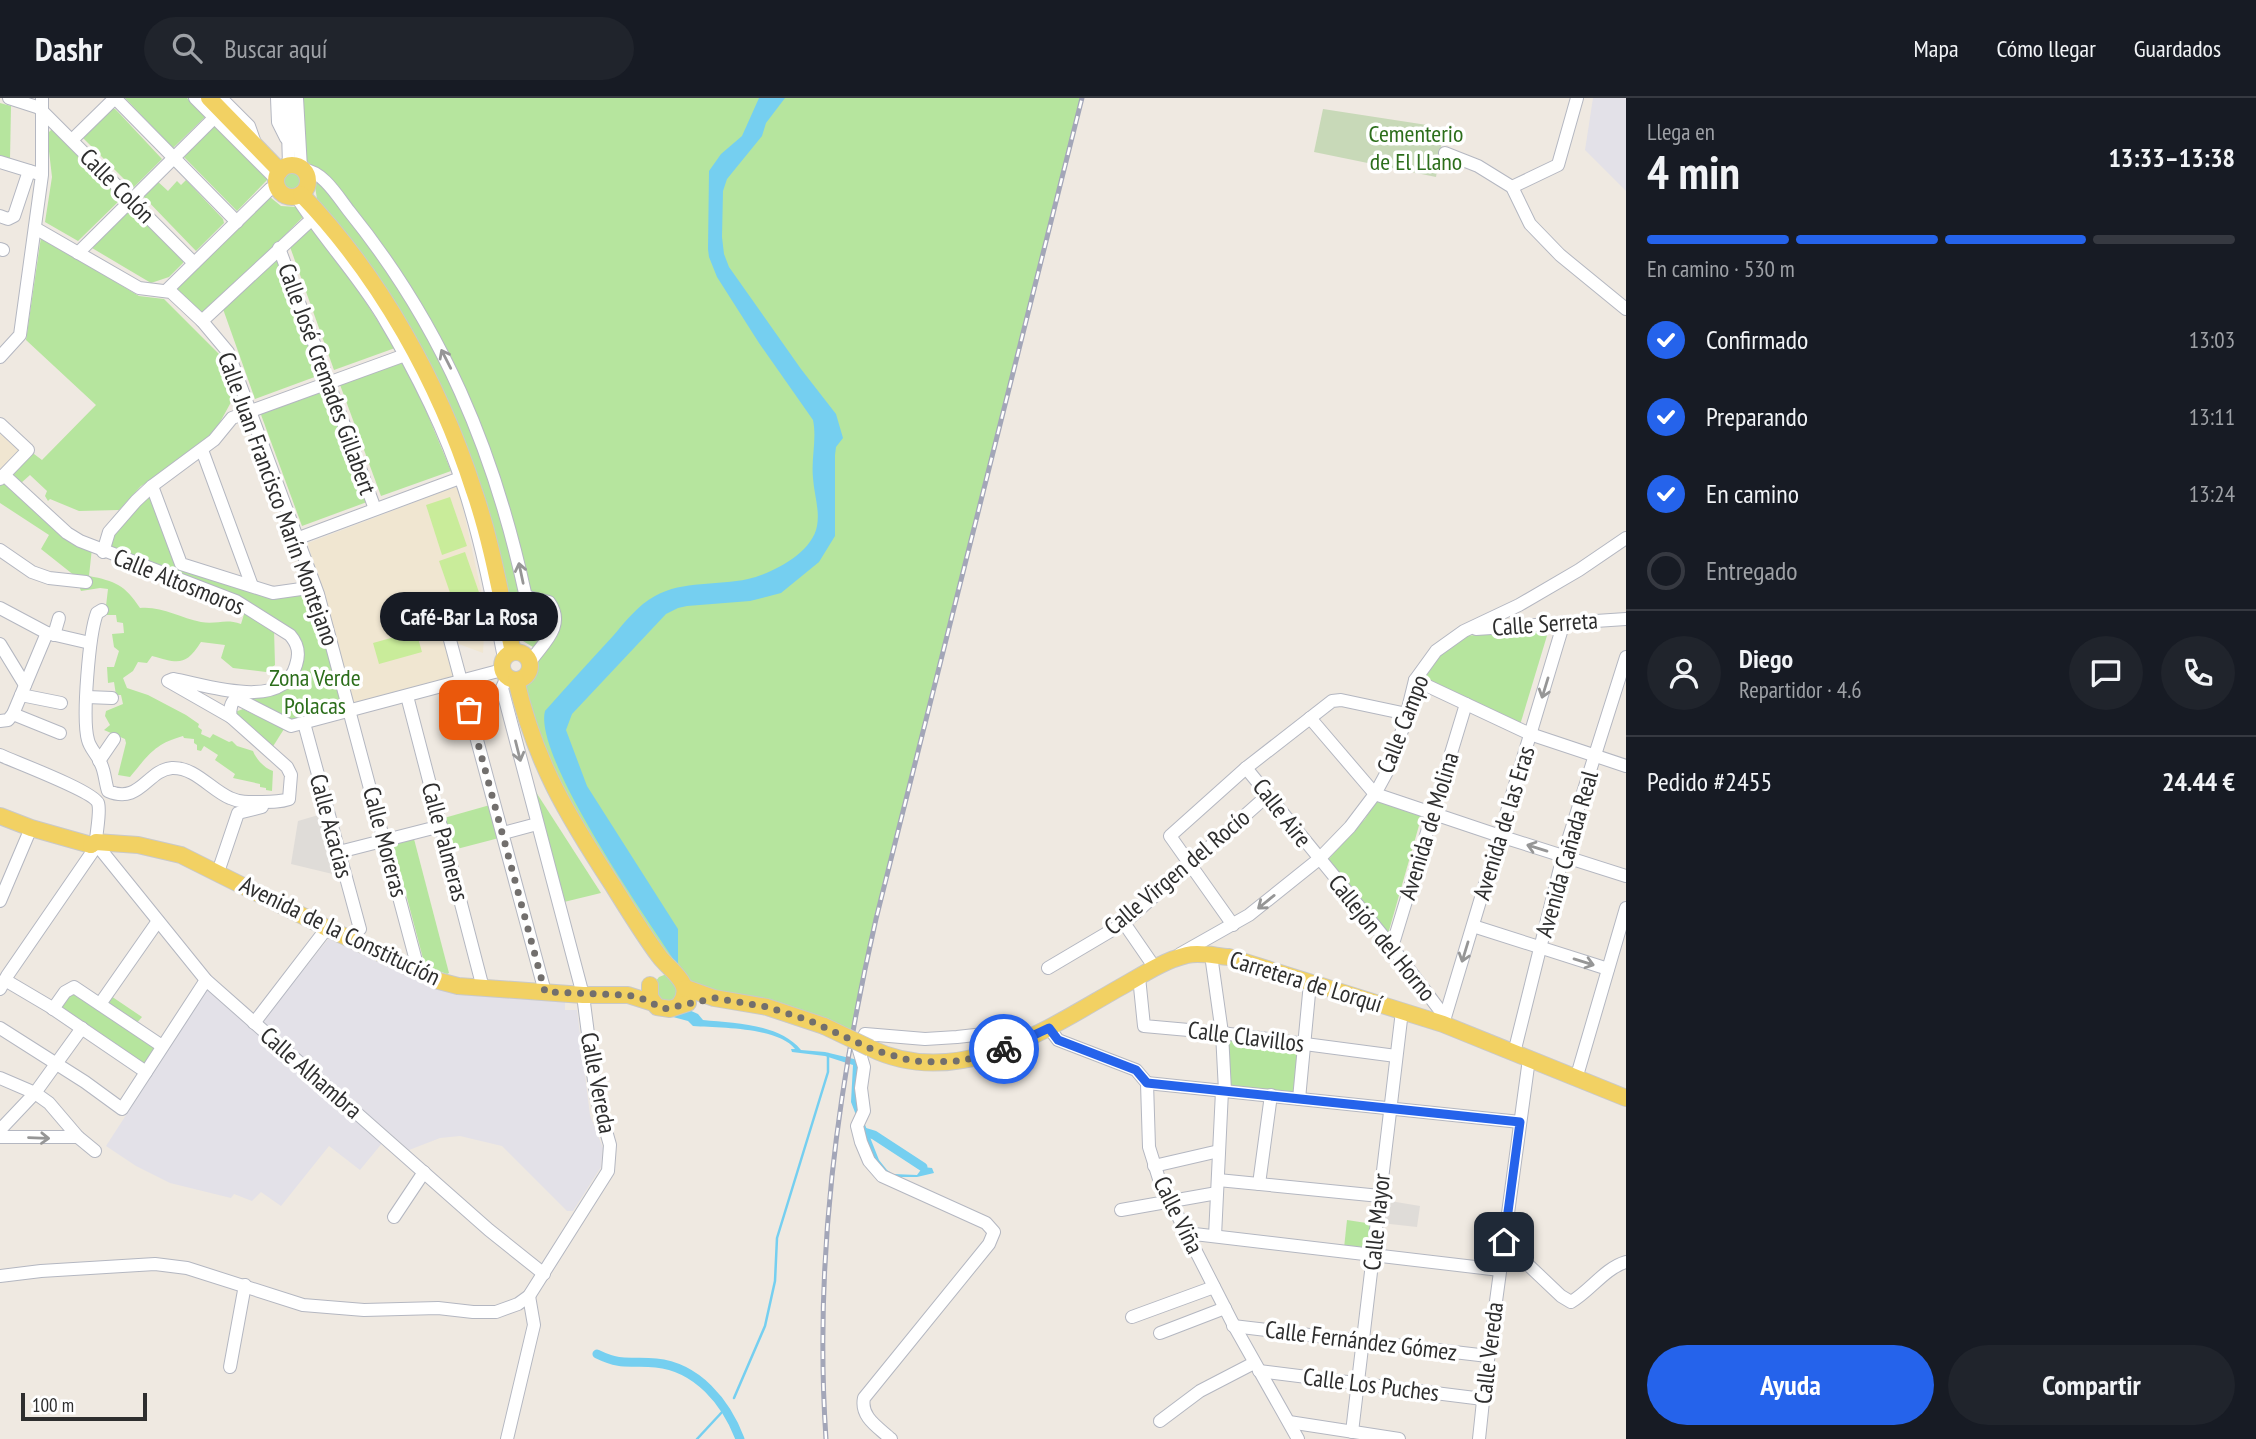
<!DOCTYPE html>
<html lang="es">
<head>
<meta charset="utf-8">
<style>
  :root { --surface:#171b24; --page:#20242c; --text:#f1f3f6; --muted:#9ea1a6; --line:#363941; --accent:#2563eb }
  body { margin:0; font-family:"PT Sans Narrow",sans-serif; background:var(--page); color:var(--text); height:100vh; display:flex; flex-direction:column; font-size:26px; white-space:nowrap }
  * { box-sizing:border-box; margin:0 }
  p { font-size:23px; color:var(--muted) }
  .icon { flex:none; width:38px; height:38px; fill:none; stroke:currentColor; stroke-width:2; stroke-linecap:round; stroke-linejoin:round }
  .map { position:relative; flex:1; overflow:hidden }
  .details { display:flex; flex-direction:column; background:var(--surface); width:630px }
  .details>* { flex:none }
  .scale { position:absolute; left:21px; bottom:18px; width:126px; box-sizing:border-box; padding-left:7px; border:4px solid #2e2e2e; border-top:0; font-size:19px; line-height:24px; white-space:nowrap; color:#2e2e2e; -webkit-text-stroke:5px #fff; paint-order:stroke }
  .pin { position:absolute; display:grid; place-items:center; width:60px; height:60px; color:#fff; margin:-30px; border-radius:14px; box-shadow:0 4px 10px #0006 }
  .courier { position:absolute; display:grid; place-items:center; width:70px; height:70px; margin:-35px; border:5px solid #2563eb; border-radius:50%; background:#fff; color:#222; box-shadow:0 2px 9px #0007 }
  .bubble { position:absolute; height:49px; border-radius:24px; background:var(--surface); box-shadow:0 2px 5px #0004; font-size:23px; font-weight:800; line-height:49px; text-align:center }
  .head em { font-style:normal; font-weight:800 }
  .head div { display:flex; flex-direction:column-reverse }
  .head { display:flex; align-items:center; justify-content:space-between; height:119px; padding:0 21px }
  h1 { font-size:46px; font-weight:800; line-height:52px }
  .bar { display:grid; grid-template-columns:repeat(4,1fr); gap:10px 7px; align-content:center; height:84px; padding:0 21px }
  .bar i { height:9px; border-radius:5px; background:var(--line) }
  .bar .selected { background:var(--accent) }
  .bar p { grid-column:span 4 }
  .line { display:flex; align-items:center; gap:18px; padding:0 21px; border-top:2px solid var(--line) }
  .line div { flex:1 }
  .round { display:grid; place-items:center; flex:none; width:74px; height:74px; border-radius:37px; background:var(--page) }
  ol { padding:0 21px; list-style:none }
  li { display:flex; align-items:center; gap:21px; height:77px }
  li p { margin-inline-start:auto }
  li .icon { padding:7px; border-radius:50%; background:var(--accent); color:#fff; stroke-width:4 }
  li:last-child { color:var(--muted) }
  li i { width:38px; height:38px; border:4px solid var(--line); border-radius:50% }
  .button { display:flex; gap:14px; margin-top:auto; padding:14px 21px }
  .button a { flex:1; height:80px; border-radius:42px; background:var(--accent); color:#fff; font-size:28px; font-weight:800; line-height:80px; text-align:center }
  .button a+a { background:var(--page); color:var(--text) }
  header { display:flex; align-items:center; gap:42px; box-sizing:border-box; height:98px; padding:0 35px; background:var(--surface); border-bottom:2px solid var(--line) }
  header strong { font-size:33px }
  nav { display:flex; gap:38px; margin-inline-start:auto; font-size:24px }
  .search { width:490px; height:63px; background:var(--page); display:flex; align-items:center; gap:18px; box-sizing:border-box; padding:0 24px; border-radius:38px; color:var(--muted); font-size:26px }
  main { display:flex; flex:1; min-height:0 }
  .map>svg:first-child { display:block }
</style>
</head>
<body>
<header>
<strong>Dashr</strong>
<div class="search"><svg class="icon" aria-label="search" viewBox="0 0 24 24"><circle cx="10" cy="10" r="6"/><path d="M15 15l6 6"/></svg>Buscar aquí</div>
<nav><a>Mapa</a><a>Cómo llegar</a><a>Guardados</a></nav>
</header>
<main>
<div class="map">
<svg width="1626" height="1341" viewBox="0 0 1626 1341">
  <rect width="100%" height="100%" fill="#efe9e1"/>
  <g fill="#e3e1e8">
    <polygon points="1593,0 1626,0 1626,93 1585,52"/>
    <polygon points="329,840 412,878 565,902 565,912 577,912 590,1017 603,1050 601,1069 573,1113 567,1113 502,1048 460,1038 440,1040 409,1052 262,923"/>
    <polygon points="207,892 383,1044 360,1072 329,1048 281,1108 261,1094 252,1103 234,1096 231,1100 170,1085 136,1068 106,1048"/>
  </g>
  <g fill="#f0e6d1">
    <polygon points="0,326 28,352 0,381"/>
    <polygon points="455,389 459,392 489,529 484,538 483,555 451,543 461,583 350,613 308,445"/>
  </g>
  <g fill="#b6e59e">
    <polygon points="125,0 187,0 205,19 173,50"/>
    <path d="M297,0H1082L899,727L850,941L686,890L567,715L520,582C524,579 550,542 552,536C555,529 552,516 552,508L528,499L506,414L431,234L315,74L304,72Z"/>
    <polygon points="0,5 11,8 10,62 0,59"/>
    <polygon points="110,11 115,11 119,15 162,61 133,90 82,39"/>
    <polygon points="214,26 268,81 237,113 182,57"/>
    <polygon points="52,31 78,54 121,101 78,143 45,124 52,79 47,36"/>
    <circle cx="292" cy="83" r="14"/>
    <polygon points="313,76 382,162 443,263 492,381 521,495 547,510 551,531 533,549 518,540 482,399 317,101"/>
    <polygon points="156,82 168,93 177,83 181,87 186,82 223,121 224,125 196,153 142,97"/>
    <polygon points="270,99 281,108 297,109 302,115 302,120 208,213 202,215 175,191"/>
    <polygon points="133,109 183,161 183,165 169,179 151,185 92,150"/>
    <polygon points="311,128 342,167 395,250 334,272 289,146"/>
    <polygon points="41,139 139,198 164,201 223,260 236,295 219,326 210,337 166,373 141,388 119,412 79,413 50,401 48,403 45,398 47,393 30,377 21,385 11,376 30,353 42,362 96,307 26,242"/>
    <polygon points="273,161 278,162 320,277 255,301 223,211"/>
    <polygon points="401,261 420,298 451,373 381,398 339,284"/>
    <polygon points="326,292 367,404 302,428 260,314"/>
    <path d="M7,380L92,450L89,478C115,483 125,487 140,510C162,508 180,520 201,524C217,527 224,520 241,526L245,513L274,531L275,567L266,574L233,570L221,560L225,547L201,544C185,569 178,565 152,558L147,565L138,564L133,573L123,580L127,590L148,597L186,617L199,626L198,629L202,632L201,636L210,640L213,636L229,644L232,643L237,648L253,653C256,661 264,670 273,673L272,693L266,692V690L260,689V686L233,680L235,676L215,662L218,657L204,648L201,653L197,652V647L194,645V641L184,640L183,638C155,646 150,655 130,679L118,677L126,645L125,641L104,632L110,627L105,618L106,613L123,606L121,597H116L114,584L108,585L107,569H114L119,553L114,549L112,536L124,535L123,525L117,524L116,517H101L106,508L108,491L100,490L81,493L75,478L41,451L49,437L0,405V388Z"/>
    <polygon points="152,388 179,465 273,495 315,489 350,613 291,628 236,600 282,588 298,551 236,503 103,454 106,442"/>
    <polygon points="1549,531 1520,627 1424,579 1441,556 1464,538"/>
    <polygon points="243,611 284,631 272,650 235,614"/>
    <polygon points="534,691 601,795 564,804"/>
    <polygon points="1376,702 1422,717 1388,836 1326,764 1365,721"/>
    <polygon points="490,707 499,740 453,752 444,720"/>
    <polygon points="414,741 449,875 447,876 425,868 393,747"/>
    <polygon points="664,877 669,877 684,895 664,909 652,888 659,879"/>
    <polygon points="69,890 100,906 108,896 142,919 134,928 162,948 146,974 53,911"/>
    <polygon points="1227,938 1298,948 1294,995 1228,991"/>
    <polygon points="1347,1122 1373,1126 1369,1152 1344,1150"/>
  </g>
  <polygon fill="#c8d9b8" points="1323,11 1427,27 1443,37 1436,79 1314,54"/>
  <g fill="#c9ec9a">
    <polygon points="450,399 467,448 442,457 426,407"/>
    <polygon points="465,454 482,503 456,512 439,463"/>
    <polygon points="416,533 422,554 379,566 373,545"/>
  </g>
  <g fill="#dfdcd8">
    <polygon points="332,713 345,779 291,766 298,723"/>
    <polygon points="1384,1102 1420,1108 1417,1129 1381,1125"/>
  </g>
  <g fill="#75cff0">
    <path d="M759,0H785L766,25L762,38L727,81L723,93L722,139L724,156L729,169L801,271L836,316L843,340L836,349L835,357V438L819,464L781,495L750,503L687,508L678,510L666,516L572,616L566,632L587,688L678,831V868C649,824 533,659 545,613C567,588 590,563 613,538C625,524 638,507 655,498C684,482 717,488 748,481C773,475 812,455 817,428C820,412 814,396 813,380C811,360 817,341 813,322L759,245L717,179L709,159L708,151L709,73L721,56L742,38Z"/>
    <path d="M689,912L698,916L703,922C735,925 780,926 801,952L825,954L858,962L860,965L856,1004L879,1062L887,1072L893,1076L917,1077L923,1069L932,1070L934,1075L917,1079H889L871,1056L851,1004L853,967L825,958L792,954L791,951H795C778,929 720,930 693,928L688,923L673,919Z"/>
  </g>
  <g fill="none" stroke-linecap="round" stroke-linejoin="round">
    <g stroke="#75cff0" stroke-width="2.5">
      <polyline points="734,1300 765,1228 775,1183 777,1140 828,974 828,956"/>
      <polyline points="697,1341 723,1313"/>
    </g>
    <g stroke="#75cff0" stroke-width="9">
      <polyline points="864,1034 874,1037 923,1069"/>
      <path d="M597,1256C624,1269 630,1262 656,1265C697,1269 726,1304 740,1341"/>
    </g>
    <g stroke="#b4b7c1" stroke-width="14">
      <g id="minor">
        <polyline points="9,0 40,10"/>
        <polyline points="115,0 237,124"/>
        <polyline points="195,0 276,81"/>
        <polyline points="221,0 249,28 255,45"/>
        <polyline points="277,0 278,24 286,40"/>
        <polyline points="287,0 289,67"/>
        <polyline points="297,0 301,70"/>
        <polyline points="40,11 194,165"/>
        <polyline points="72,42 115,0"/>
        <polyline points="1445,55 1478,68 1512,89 1530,126 1560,157 1626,211"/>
        <polyline points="0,64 36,75"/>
        <path d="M304,72C323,73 338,99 349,113C442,228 494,352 525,495L528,499L549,504C566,528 543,545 530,564"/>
        <polyline points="1512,89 1558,67 1577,0"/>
        <path d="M298,101C324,141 357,176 382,217C415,272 444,329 464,390C482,445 493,503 504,560"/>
        <polyline points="0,118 8,121 14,118 29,73"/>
        <polyline points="35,130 139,190 171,194 202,223 228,254 318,496 419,874"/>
        <polyline points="279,150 375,411"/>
        <polyline points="0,151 3,152"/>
        <polyline points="78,155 214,20"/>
        <polyline points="167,192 270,91 277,88"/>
        <polyline points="202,223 312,121"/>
        <polyline points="0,259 20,237 42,77 42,0"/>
        <polyline points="0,326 28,352 0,381"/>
        <polyline points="202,352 252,488"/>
        <path d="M4,377L67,435L80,443L236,503L290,537C298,546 300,555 296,567C283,614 207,587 173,581L168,583L231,619"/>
        <polyline points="152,388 181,466 273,495 315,489"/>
        <polyline points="296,441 460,380"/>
        <polyline points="0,452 32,474 49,480 86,484"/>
        <polyline points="103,454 109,434 136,403 152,388 214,342 232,320 405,257"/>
        <polyline points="0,510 47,535 90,545"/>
        <path d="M102,512L97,515C89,536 82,621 88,642C90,651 98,657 101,666C105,674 105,684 108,693C140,707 147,672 172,670C195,669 211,692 230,700C241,705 251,704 262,704C273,704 280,704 289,701L291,677L287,669L231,619C228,607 234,599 245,594"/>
        <polyline points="1476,531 1626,521"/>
        <polyline points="54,537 59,520"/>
        <polyline points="450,542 545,894"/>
        <polyline points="0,546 25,587"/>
        <polyline points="1415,582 1530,636 1626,668"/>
        <polyline points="21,597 61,605"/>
        <polyline points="407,598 483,890"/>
        <polyline points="87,599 112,600"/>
        <polyline points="236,600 291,628 502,572"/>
        <polyline points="13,616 60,635"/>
        <polyline points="1310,620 1375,696 1500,738 1626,778"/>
        <polyline points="0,623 8,622 13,616 47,535"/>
        <polyline points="304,625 360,831"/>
        <path d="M0,657C15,664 93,693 98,705C101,713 96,735 96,744"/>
        <polyline points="99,663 114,641"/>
        <polyline points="1246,670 1392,849 1445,919"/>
        <polyline points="503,735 537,726"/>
        <polyline points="101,752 206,882 489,1132 544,1176"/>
        <polyline points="339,754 441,728"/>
        <polyline points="218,774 238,715 262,709"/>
        <polyline points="0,803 31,730"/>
        <polyline points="1124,825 1155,870"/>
        <polyline points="1233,827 1170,738 1246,670 1332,603 1341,602 1407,616"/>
        <polyline points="1473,828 1608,871"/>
        <polyline points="1392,849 1466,606"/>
        <polyline points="1180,856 1249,817 1319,761 1350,729 1375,696 1388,672 1404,627 1415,582 1436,553 1464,533 1519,507 1579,472 1626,440"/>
        <polyline points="1211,857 1222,935 1225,993"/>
        <polyline points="1048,870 1124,825 1268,697"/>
        <polyline points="1139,879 1144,928 1222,935 1396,958"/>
        <polyline points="5,882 49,908 146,974"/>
        <polyline points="0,891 7,878 93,753"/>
        <polyline points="100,906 158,823"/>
        <polyline points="53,911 65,894 74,889 162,948"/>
        <polyline points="254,925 327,830"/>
        <polyline points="1443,926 1564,524"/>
        <polyline points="0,930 85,984 122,1011 206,882"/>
        <polyline points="1049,930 1058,942 1136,972 1147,985 1149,1049 1159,1081 1232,1224 1298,1341"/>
        <polyline points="1514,955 1563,758 1626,559"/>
        <polyline points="0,980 35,995 49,1005 78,1039 95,1053"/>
        <polyline points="1576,981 1626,810"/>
        <polyline points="1147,985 1520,1024"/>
        <polyline points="1299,1001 1310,885"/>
        <polyline points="0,1032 35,995 82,930"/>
        <polyline points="0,1039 78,1039"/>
        <polyline points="1154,1068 1219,1053"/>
        <polyline points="1218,1082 1380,1098"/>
        <polyline points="1259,1086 1271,997"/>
        <polyline points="1121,1112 1217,1095"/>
        <polyline points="394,1119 424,1074"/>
        <polyline points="1186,1135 1500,1172"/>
        <polyline points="1215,1138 1222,993"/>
        <path d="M1504,1144L1561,1198L1571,1204C1590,1193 1605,1170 1626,1164"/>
        <polyline points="0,1178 41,1173 155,1166 187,1170 303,1207 364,1212 438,1210 473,1214 496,1214 518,1206 529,1198 608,1073 610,1047 596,998 583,897 502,590 507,579"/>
        <polyline points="1132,1219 1214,1189"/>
        <polyline points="1233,1228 1488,1258"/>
        <polyline points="1160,1235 1225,1210"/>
        <polyline points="230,1269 245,1187"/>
        <polyline points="1259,1273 1483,1301"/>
        <polyline points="1160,1323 1200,1293 1254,1265"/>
        <polyline points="1289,1324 1399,1341"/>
        <polyline points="1352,1334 1402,913"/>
        <polyline points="507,1341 534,1227 529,1198"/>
        <path d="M891,1341C878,1329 860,1319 864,1300L989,1146L994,1134L986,1125L882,1078L869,1063L861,1044L857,1028L864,1013L861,990L864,969L858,949L865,936L925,941L957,939L1020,932L1031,938"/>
        <polyline points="1479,1341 1485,1284 1529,961"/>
      </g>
    </g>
    <g stroke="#c9c9c9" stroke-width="18">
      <g id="major">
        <polyline points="209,0 280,73"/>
        <circle cx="292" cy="83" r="16"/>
        <path d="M301,96C380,178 439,284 474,393C492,445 501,500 513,554"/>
        <circle cx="516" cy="568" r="14"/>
        <path d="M516,582C535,664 567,717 612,786C627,810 642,835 659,858C670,873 695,886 680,906"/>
        <polyline points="0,718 31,730 91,747"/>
        <polyline points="91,747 96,744 138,747 181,757 327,830 439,883 458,888 583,897 628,897 653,905"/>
        <polyline points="650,887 650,899 657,909 670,911 688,905"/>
        <polyline points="686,890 714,900 767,909 824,928"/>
        <path d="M870,950C958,993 1045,932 1119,890C1141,878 1162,863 1187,857C1200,854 1215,858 1229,859L1443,926L1626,1000"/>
      </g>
    </g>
    <use href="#minor" stroke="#fff" stroke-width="12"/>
    <use href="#major" stroke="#f2d163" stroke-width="16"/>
    <g stroke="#a3a6b8" stroke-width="5">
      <path id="rail" d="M826,1341C814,1165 837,992 876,821L1082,0"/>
    </g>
    <use href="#rail" stroke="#fff" stroke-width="2.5" stroke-dasharray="8" stroke-linecap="butt"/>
    <g stroke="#c9c9c9" stroke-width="18" stroke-linecap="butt">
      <polyline id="major-bridge" points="824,928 870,950"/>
    </g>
    <use href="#major-bridge" stroke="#f2d163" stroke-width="16"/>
  </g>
  <defs><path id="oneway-shaft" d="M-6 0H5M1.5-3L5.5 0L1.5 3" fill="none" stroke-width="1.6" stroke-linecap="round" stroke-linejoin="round" transform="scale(1.75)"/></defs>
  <g stroke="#969696">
    <use href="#oneway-shaft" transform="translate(446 261) rotate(-117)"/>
    <use href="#oneway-shaft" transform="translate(521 475) rotate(-102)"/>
    <use href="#oneway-shaft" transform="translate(1545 590) rotate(107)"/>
    <use href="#oneway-shaft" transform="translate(518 653) rotate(76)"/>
    <use href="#oneway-shaft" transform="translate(1537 750) rotate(-163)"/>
    <use href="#oneway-shaft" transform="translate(1266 804) rotate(141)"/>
    <use href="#oneway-shaft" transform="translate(1465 854) rotate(107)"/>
    <use href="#oneway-shaft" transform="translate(1584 864) rotate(17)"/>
    <use href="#oneway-shaft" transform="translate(39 1040) rotate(2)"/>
  </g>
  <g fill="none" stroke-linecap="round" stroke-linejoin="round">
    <polyline stroke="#726f6d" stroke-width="7" stroke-dasharray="0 12.6" points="469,612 545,894 628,897 641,900 664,911 715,900 767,909 808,922 874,952 905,961 923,964 961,963 1004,951"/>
    <polyline stroke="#2563eb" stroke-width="9" points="1004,951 1049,930 1058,942 1136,972 1147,985 1520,1024 1504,1144"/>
  </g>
  <g text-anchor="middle" stroke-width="7" stroke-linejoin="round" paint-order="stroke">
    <g font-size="24" fill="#2c6e1b" stroke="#fff">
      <text x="1416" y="44">Cementerio<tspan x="1416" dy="28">de El Llano</tspan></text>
      <text x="315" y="588">Zona Verde<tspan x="315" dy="28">Polacas</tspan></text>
    </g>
    <g font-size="24" fill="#2e2e2e" stroke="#fff">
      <text transform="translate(117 88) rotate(45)" y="8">Calle Colón</text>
      <text transform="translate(327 281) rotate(70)" y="8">Calle José Cremades Gillabert</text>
      <text transform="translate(278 401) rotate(70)" y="8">Calle Juan Francisco Marín Montejano</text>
      <text transform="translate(179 484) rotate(22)" y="8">Calle Altosmoros</text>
      <text transform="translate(1545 526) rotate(-4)" y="8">Calle Serreta</text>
      <text transform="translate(1403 626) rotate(-69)" y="8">Calle Campo</text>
      <text transform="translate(1282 715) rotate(52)" y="8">Calle Aire</text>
      <text transform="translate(1504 725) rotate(-73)" y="8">Avenida de las Eras</text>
      <text transform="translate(331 728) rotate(75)" y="8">Calle Acacias</text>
      <text transform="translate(1429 728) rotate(-73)" y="8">Avenida de Molina</text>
      <text transform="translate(385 744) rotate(75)" y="8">Calle Moreras</text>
      <text transform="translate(445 744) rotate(75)" y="8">Calle Palmeras</text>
      <text transform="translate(1567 756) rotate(-74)" y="8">Avenida Cañada Real</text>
      <text transform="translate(1177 774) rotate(-40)" y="8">Calle Virgen del Rocío</text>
      <text transform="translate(340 833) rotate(26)" y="8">Avenida de la Constitución</text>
      <text transform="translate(1382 840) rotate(51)" y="8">Callejón del Horno</text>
      <text transform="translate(1306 884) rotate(17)" y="8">Carretera de Lorquí</text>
      <text transform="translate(1246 939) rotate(7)" y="8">Calle Clavillos</text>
      <text transform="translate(311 975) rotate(41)" y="8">Calle Alhambra</text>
      <text transform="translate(598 985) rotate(79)" y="8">Calle Vereda</text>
      <text transform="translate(1178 1117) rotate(64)" y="8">Calle Viña</text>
      <text transform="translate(1377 1124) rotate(-84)" y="8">Calle Mayor</text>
      <text transform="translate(1361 1243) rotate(7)" y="8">Calle Fernández Gómez</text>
      <text transform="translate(1489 1255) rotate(-83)" y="8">Calle Vereda</text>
      <text transform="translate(1371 1287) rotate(7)" y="8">Calle Los Puches</text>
    </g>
  </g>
</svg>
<div class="scale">100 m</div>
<div class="pin" style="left:469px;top:612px;background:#ea580c"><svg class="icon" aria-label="bag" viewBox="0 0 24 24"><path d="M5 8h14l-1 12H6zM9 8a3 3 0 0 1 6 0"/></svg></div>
<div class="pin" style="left:1504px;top:1144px;background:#1f2937"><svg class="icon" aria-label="home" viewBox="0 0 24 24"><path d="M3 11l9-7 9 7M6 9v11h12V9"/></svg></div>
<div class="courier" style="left:1004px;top:951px"><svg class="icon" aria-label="bike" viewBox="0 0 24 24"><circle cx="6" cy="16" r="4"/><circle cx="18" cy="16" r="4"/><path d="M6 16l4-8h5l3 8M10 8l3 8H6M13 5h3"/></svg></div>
<div class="bubble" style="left:380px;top:494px;width:178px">Café-Bar La Rosa</div>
</div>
<section class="details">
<div class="head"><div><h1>4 min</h1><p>Llega en</p></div><em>13:33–13:38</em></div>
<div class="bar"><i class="selected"></i><i class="selected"></i><i class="selected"></i><i></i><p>En camino · 530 m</p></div>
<ol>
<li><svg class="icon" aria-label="check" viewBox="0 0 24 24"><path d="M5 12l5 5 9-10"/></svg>Confirmado<p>13:03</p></li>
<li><svg class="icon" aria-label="check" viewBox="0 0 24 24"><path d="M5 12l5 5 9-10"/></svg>Preparando<p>13:11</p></li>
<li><svg class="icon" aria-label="check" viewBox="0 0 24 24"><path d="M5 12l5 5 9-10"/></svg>En camino<p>13:24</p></li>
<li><i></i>Entregado</li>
</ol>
<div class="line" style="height:126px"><a class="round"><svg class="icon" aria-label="person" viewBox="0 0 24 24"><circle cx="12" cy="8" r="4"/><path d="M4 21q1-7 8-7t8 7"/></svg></a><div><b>Diego</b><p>Repartidor · 4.6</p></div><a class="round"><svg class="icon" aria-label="chat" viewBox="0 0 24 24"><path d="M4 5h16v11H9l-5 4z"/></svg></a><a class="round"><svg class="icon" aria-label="phone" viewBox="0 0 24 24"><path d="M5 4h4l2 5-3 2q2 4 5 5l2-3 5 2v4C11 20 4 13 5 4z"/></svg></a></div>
<div class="line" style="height:91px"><div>Pedido #2455</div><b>24.44 €</b></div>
<div class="button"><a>Ayuda</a><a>Compartir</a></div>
</section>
</main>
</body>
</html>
